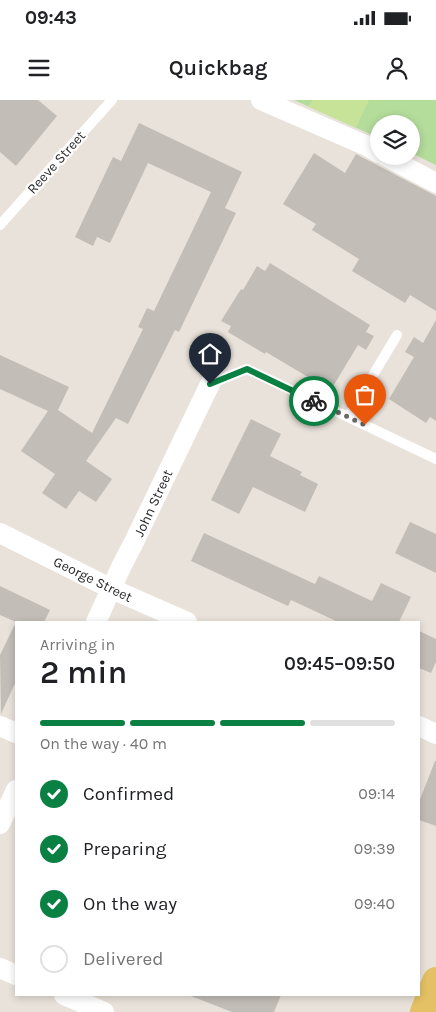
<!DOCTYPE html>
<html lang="en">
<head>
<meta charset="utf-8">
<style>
  :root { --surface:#fff; --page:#f6f6f6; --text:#202124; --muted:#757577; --line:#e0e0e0; --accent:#0b8043 }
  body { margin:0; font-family:Karla,sans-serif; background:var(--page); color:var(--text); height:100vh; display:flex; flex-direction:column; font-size:19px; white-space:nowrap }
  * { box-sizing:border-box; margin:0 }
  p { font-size:16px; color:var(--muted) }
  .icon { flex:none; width:28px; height:28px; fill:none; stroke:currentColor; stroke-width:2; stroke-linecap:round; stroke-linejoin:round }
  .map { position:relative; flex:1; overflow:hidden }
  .panel { position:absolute; left:15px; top:521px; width:405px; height:375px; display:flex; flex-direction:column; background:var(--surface); border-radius:0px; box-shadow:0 2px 8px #0003 }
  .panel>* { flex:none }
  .buttons { position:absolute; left:370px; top:15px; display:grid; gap:10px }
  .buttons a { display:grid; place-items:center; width:50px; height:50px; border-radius:50%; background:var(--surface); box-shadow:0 2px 8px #0003; font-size:25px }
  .pin { position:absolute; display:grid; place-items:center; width:42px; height:42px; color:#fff; margin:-51px -21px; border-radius:50% 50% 50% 0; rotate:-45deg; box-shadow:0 0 5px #0007 }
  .pin .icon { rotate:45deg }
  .courier { position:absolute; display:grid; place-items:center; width:50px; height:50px; margin:-25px; border:4px solid #0b8043; border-radius:50%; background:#fff; color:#222; box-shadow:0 1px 6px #0007 }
  .head em { font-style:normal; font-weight:600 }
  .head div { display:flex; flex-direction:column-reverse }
  .head { display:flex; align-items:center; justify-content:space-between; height:85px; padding:0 25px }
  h1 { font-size:32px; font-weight:600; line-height:38px }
  .bar { display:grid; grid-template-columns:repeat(4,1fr); gap:8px 5px; align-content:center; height:60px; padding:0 25px }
  .bar i { height:6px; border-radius:4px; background:var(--line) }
  .bar .on { background:var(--accent) }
  .bar p { grid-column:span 4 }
  ol { padding:0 25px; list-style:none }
  li { display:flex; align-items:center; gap:15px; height:55px }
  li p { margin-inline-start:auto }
  li .icon { padding:5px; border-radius:50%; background:var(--accent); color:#fff; stroke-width:4 }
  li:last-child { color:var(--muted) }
  li i { width:28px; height:28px; border:2px solid var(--line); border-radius:50% }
  .status { display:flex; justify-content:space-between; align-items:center; height:35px; padding:0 25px; background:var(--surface); direction:ltr }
  .status svg { height:14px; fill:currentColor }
  header { display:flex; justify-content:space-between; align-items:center; height:65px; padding:0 25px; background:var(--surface); font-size:22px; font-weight:600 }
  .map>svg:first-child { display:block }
</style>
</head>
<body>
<div class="status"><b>09:43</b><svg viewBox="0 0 49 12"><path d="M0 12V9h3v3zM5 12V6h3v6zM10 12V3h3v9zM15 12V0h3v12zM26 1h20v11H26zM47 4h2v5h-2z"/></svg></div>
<header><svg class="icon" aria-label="menu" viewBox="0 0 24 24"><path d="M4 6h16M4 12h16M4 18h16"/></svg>Quickbag<svg class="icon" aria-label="person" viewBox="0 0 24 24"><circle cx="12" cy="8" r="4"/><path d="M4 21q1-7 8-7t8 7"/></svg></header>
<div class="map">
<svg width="436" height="912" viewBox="0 0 436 912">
  <rect width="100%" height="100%" fill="#e9e2da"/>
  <polygon fill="#b4dc9b" points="294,0 436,0 436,65 411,53 411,24 379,24 379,38"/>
  <polygon fill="#c6e397" points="313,0 369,0 356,28 308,6"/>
  <g fill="#c2bdb6">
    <polygon points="0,0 38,0 57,16 16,66 0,52"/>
    <polygon points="139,23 242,72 225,108 236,113 179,232 175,230 128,324 116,318 86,361 112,379 96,402 79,391 66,409 42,393 55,374 21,351 48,311 0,289 0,255 69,287 58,310 92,333 143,229 138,227 147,208 154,211 211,92 148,63 110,143 97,137 93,146 75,137 113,57 121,61"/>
    <polygon points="314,53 345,73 356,54 436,96 436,211 410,195 405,203 352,171 359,159 312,130 316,124 283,104"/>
    <polygon points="270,163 370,225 366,232 374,236 366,250 358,245 332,288 315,277 313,280 266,252 265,254 228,232 231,226 221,221 241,189 243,190 257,166 265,171"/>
    <polygon points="436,220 436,321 430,317 426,323 389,299 414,257 405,252 414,237 423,243"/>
    <polygon points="251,319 281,334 270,356 302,372 300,375 318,384 305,412 253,387 239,414 211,400"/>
    <polygon points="410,422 436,434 436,473 395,453"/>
    <polygon points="204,433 315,484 319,476 372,501 381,483 411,497 399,522 338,522 291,500 288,506 191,461"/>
    <polygon points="0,486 50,510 44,522 16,522 16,581 1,614 0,555 16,522 0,515"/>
    <polygon points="419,531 436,539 436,562 431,573 419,568"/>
    <polygon points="435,661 436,661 436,726 419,720 419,702"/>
    <polygon points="191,895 281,895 274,912 232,912 191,896"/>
  </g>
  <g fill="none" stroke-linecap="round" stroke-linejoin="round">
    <g stroke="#fff" stroke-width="10">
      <polyline points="0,125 112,0"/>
      <polyline points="210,284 247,269 436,359"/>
      <polyline points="348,317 397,235"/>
    </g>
    <g stroke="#fff" stroke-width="20">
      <polyline points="261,0 367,46 379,53"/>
      <polyline points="385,56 436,83"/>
      <polyline points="0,433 112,489 187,522"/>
      <polyline points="96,522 122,465 133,444 210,284"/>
      <polyline points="0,626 16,633"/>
      <polyline points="419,626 436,634"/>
      <polyline points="0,724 16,690"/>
      <polyline points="0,868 16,875"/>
      <polyline points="64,895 104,912"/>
    </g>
    <polyline stroke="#e4c164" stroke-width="28" points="424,912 436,881"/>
  </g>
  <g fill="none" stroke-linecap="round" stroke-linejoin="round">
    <polyline stroke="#6c6966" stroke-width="5" stroke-dasharray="0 9" points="314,301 365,325"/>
    <polyline stroke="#0b8043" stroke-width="6" points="210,284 247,269 314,301"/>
  </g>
  <g text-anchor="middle" stroke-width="4.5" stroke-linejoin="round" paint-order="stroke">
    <g font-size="14" fill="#282828" stroke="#fff">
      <text transform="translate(56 62) rotate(-48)" y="5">Reeve Street</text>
      <text transform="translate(153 403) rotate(-65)" y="5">John Street</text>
      <text transform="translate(93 479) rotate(26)" y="5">George Street</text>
    </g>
  </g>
</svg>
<div class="buttons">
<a><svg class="icon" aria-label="layers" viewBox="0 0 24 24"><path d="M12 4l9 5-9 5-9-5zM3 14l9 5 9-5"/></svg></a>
</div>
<div class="pin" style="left:365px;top:325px;background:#ea580c"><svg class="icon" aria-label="bag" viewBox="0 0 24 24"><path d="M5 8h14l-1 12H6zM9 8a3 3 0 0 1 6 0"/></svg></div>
<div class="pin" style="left:210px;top:284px;background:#1f2937"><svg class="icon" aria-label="home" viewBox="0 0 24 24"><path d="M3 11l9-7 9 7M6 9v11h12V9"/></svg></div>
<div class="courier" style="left:314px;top:301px"><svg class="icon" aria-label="bike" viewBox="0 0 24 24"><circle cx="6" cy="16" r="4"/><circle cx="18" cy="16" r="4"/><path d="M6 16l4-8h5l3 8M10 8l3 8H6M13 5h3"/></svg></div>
<section class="panel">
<div class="head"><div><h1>2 min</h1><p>Arriving in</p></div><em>09:45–09:50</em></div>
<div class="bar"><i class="on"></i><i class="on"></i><i class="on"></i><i></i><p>On the way · 40 m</p></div>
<ol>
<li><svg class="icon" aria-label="check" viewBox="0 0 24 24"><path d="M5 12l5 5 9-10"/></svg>Confirmed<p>09:14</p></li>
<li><svg class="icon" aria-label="check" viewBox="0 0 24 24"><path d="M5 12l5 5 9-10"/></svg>Preparing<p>09:39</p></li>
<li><svg class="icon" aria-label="check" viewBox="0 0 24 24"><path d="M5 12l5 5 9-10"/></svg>On the way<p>09:40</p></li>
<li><i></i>Delivered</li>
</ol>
</section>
</div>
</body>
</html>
